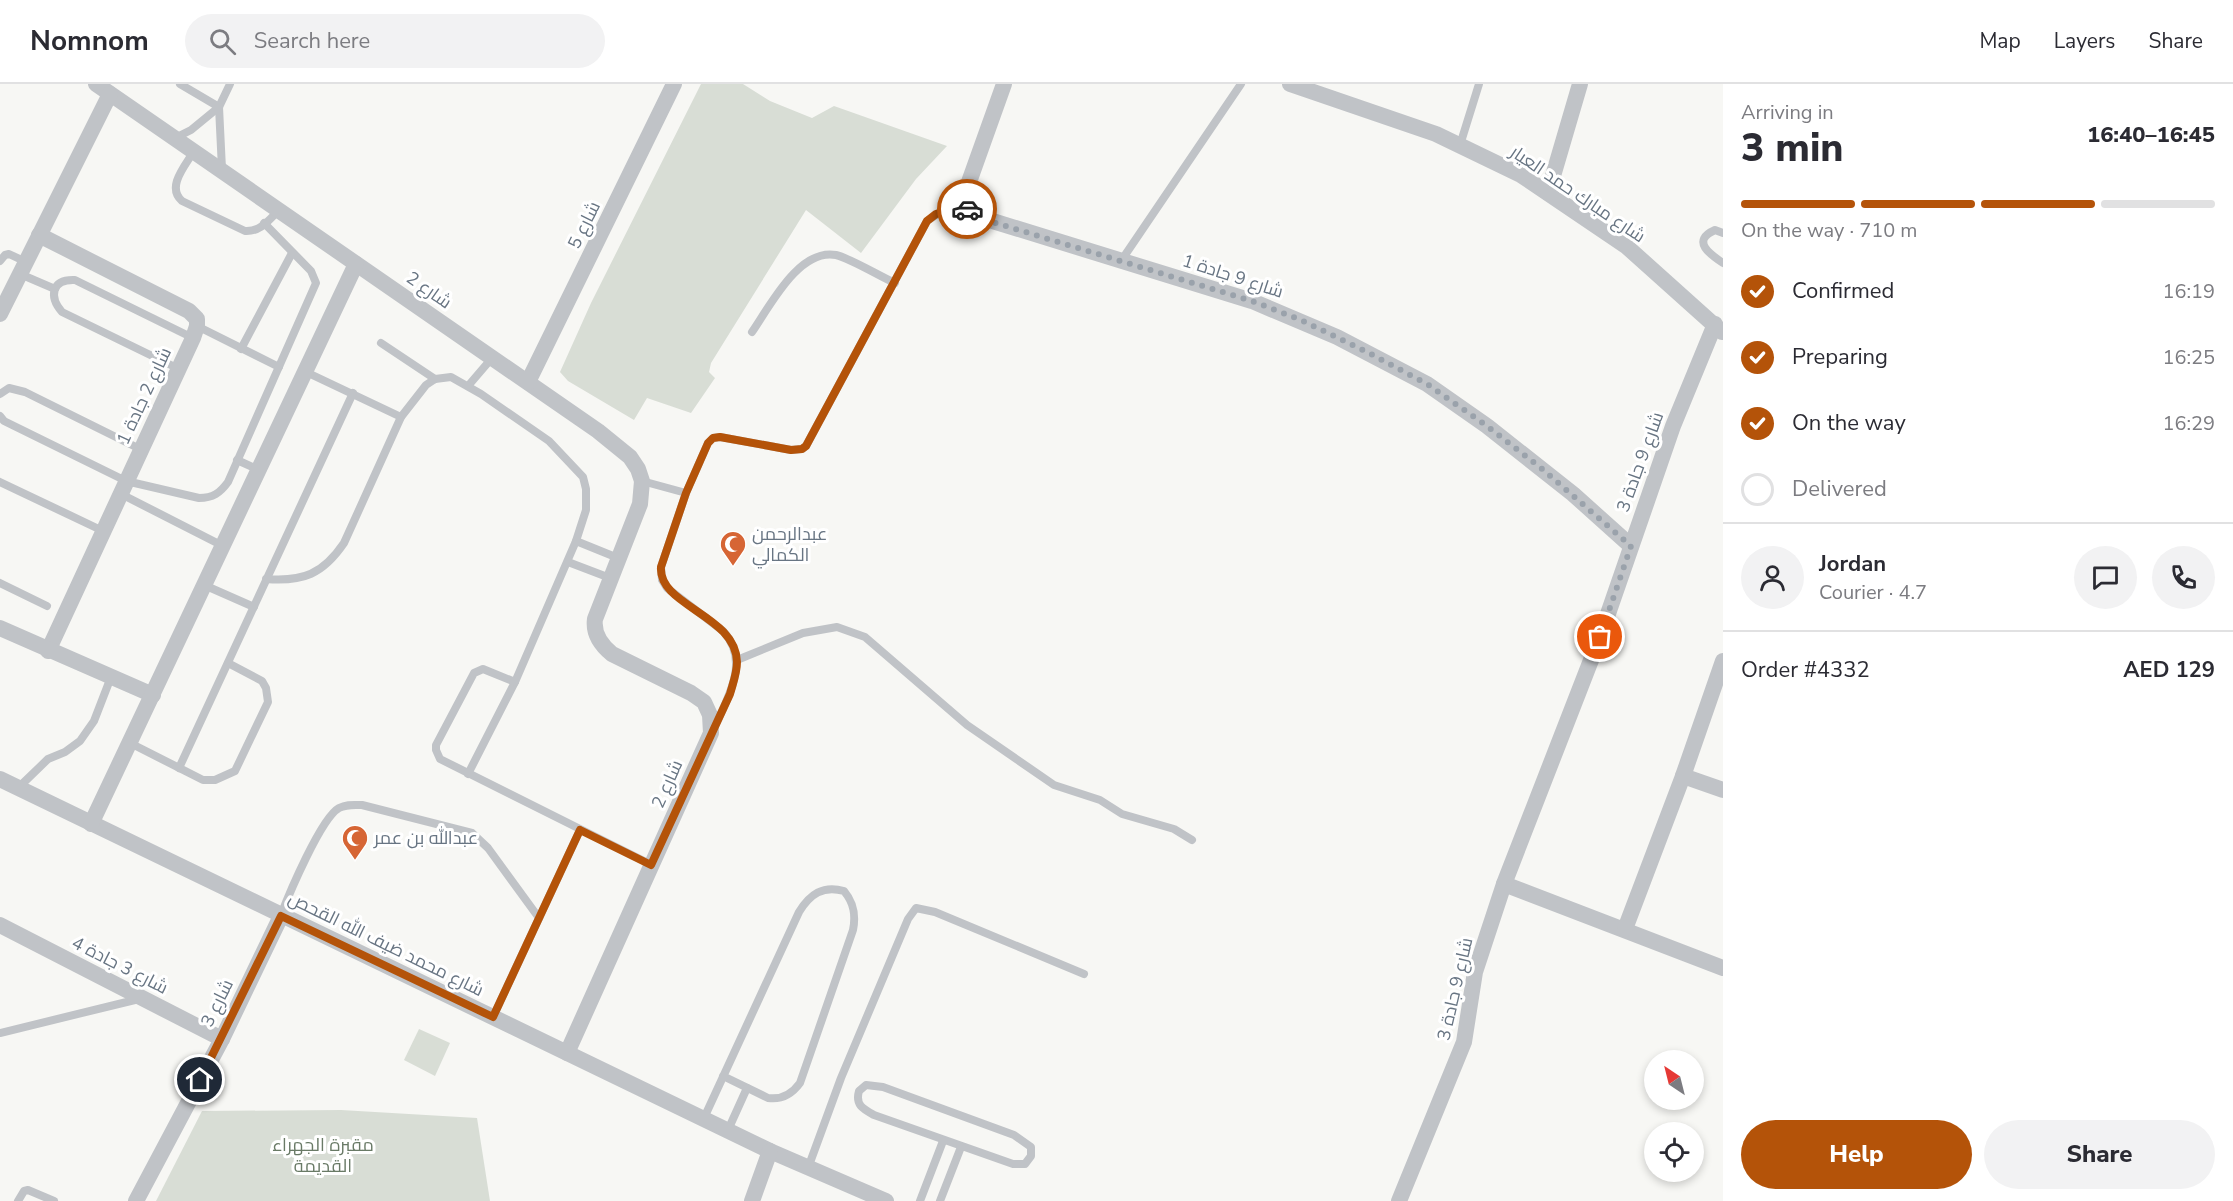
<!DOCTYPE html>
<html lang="en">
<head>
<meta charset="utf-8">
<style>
  :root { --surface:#fff; --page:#f2f2f3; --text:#2b2b33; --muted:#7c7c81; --line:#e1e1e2; --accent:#b45309 }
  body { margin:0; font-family:"Nunito Sans",Cairo,sans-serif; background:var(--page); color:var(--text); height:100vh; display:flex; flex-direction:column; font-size:22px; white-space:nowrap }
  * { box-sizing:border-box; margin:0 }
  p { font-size:20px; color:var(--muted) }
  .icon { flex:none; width:33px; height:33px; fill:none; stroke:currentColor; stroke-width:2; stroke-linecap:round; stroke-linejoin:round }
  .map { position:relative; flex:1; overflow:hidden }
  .panel { display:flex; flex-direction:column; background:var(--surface); width:510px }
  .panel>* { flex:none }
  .needle { width:39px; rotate:325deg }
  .buttons { position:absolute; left:1644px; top:966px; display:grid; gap:12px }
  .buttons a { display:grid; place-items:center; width:60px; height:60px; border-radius:50%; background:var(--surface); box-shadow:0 3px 9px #0003; font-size:30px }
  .pin { position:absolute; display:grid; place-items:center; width:51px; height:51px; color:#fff; margin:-26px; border:3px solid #fff; border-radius:50%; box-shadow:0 2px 6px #0007 }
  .courier { position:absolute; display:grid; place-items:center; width:60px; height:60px; margin:-30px; border:4px solid #b45309; border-radius:50%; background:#fff; color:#222; box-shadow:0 2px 8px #0007 }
  .overview em { font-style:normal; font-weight:800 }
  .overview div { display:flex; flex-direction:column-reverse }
  .overview { display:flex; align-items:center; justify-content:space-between; height:102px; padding:0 18px }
  h1 { font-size:39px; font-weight:800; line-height:45px }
  .bar { display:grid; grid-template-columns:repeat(4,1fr); gap:9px 6px; align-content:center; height:72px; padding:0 18px }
  .bar i { height:8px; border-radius:4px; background:var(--line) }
  .bar .current { background:var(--accent) }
  .bar p { grid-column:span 4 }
  .line { display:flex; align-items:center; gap:15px; padding:0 18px; border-top:2px solid var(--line) }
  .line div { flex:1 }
  .round { display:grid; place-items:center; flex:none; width:63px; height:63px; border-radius:32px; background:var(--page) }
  ol { padding:0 18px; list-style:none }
  li { display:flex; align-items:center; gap:18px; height:66px }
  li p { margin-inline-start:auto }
  li .icon { padding:6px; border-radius:50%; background:var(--accent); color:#fff; stroke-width:4 }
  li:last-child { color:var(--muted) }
  li i { width:33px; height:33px; border:3px solid var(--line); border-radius:50% }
  .primary-button { display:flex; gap:12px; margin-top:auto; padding:12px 18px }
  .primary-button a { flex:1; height:69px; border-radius:36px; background:var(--accent); color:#fff; font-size:24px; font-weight:800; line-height:69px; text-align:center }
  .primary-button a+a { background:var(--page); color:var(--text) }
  header { display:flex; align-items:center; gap:36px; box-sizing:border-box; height:84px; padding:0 30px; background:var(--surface); border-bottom:2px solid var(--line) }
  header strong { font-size:28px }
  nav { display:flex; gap:33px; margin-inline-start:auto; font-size:21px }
  .search { width:420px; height:54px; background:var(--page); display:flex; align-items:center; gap:15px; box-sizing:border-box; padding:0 21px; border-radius:33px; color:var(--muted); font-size:22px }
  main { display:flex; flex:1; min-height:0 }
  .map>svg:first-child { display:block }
</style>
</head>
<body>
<header>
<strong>Nomnom</strong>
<div class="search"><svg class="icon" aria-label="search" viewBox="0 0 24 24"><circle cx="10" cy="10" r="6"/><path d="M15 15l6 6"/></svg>Search here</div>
<nav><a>Map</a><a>Layers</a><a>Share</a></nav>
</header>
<main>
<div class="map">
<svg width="1723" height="1117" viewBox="0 0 1723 1117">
  <rect width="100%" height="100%" fill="#f7f7f4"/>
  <g fill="#d8ddd5">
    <polygon points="701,0 743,0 770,17 812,34 834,22 947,62 916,95 861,169 806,126 711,279 709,288 715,294 691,329 647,314 634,336 568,297 560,288 591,219"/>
    <polygon points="419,945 450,959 435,992 404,976"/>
    <polygon points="341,1026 477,1034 490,1117 156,1117 202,1027"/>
  </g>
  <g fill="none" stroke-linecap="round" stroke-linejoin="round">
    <g stroke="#c0c3c7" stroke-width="8">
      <polyline points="180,0 219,23"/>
      <polyline points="219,23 222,85"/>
      <polyline points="175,54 191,46 219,23 230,0"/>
      <polyline points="1460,61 1479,0"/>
      <path d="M194,67C185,82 166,103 182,117L245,147C260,148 268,137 278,127"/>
      <path d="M1723,149L1715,146C1690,157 1711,171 1723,179"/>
      <polyline points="0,177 5,171 9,170 26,178"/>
      <polyline points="1121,177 1241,0"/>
      <polyline points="20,190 55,205"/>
      <polyline points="197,242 279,283"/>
      <path d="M752,248C770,222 799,164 836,171C852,175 879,192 895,199"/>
      <polyline points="381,259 435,295"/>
      <polyline points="241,265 292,169"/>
      <path d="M179,285L62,228C49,213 51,195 75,196L193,254"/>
      <polyline points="306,288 401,333"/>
      <polyline points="468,302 492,274"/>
      <polyline points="0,310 9,304 25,308 140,365"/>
      <path d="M0,332L4,337L126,397L199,414C213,414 220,409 228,398L316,199L311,187L264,139"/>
      <polyline points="237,376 259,386"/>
      <polyline points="642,397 686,409"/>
      <polyline points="0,398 103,447"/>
      <polyline points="121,410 223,462"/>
      <polyline points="576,457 618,474"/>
      <polyline points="568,478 610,494"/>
      <path d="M266,495C303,498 323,490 344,459L401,333L426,301L435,295L451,293L481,310L549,357L583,393L586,405V426L576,457L515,598L468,690"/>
      <polyline points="0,499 47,522"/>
      <polyline points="204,501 254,523"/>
      <polyline points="737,576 803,549 837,543 865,553 967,641 1054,701 1100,716 1122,730 1174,745 1192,756"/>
      <polyline points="515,598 483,585 474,589 436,661 436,666 440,675 652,781"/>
      <path d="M715,642C729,612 750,576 723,547L667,504L662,496L661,483L686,409L708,359L713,354L720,353L791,366L802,365L806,362L927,137L936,131L965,120"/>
      <polyline points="130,659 203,696 215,696 235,687 268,618 266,604 262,597 228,579"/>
      <polyline points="179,684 353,309"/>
      <polyline points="18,704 48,675 65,668 80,657 94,637 111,593"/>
      <path d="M281,831C289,810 321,734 339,724C347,720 353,721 362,721L472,749L488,764L539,834"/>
      <polyline points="493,933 580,746"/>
      <polyline points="0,949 139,915"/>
      <path d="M866,1001L883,1003L1014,1051L1031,1063V1072L1025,1080H1013L874,1031C863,1025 855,1021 859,1007Z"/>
      <path d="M704,1034L799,828C810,810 823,801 844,807C854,819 856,831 853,846L800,999C792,1010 782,1016 768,1014L723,992"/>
      <polyline points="728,1046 747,1004"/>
      <polyline points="808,1084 841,994 908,835 916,824 935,828 1084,890"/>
      <polyline points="18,1117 24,1107 28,1106 54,1117"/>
      <polyline points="920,1117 943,1057"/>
      <polyline points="940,1117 961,1063"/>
    </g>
    <g stroke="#c0c3c7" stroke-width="16">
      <path d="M96,0L598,347L630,373L638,385L642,397L640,420L595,535C593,549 601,561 612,570L691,609L704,618L710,631L711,649L567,969"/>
      <polyline points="1004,0 964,112 965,120 970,130 1252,217 1337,253 1427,300 1487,342 1573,410 1631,462"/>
      <polyline points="1290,0 1436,50 1521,91 1626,162 1722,248"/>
      <polyline points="1548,109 1580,0"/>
      <polyline points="39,151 189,227 197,235 197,242 193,254 48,567"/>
      <polyline points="0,230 110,10"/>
      <polyline points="528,298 674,0"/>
      <polyline points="0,544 153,611"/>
      <polyline points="1683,692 1723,706"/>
      <polyline points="0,695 770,1067 886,1117"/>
      <polyline points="91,740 356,180"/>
      <polyline points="1504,800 1723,884"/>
      <polyline points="0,841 222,955"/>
      <polyline points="1625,845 1683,692 1723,577"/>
      <polyline points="136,1117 222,955 281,832"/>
      <polyline points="752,1117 770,1067"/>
      <polyline points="1399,1117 1464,958 1475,888 1504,800 1600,553 1673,342 1715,240"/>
    </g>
  </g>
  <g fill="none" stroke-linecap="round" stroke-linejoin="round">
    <polyline stroke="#9aa2ab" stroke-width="6" stroke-dasharray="0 10.8" points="967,125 976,133 1252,217 1301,236 1367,268 1427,300 1487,342 1541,384 1631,462 1600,553"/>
    <path stroke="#b45309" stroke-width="8" d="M200,996L281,832L493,933L580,746L651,781L730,610C733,599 737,589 737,578C736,531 658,522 661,483L686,409L708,359L713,354L720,353L791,366L802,365L806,362L927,137L936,130L965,120L967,125"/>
  </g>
  <defs>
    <g id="mosque-pin" transform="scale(1.35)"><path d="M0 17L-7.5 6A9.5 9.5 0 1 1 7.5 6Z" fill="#d66534" stroke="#fff"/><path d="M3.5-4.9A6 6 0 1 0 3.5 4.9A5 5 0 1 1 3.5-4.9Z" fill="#fff"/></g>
  </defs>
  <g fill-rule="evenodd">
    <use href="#mosque-pin" x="733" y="460"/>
    <use href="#mosque-pin" x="355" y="754"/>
  </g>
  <g text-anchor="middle" stroke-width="6" stroke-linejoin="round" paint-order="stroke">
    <g font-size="18" fill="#687583" stroke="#fff">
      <text transform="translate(1578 110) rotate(34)" y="6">شارع مبارك حمد العيار</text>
      <text transform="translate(584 141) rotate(-64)" y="6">شارع 5</text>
      <text transform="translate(1233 192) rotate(18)" y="6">شارع 9 جادة 1</text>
      <text transform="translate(429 206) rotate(35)" y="6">شارع 2</text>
      <text transform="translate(144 312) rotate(-65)" y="6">شارع 2 جادة 1</text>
      <text transform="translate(1640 378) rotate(-70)" y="6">شارع 9 جادة 3</text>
      <text transform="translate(667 700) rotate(-66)" y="6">شارع 2</text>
      <text transform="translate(386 860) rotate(26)" y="6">شارع محمد ضيف الله القحص</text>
      <text transform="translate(120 881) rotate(27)" y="6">شارع 3 جادة 4</text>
      <text transform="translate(1455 905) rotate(-77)" y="6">شارع 9 جادة 3</text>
      <text transform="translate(217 919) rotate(-64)" y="6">شارع 3</text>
    </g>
    <g font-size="18" fill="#687583" stroke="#fff" text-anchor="start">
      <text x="752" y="456">عبدالرحمن<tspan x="752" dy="21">الكمالي</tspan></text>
      <text x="374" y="760">عبدالله بن عمر</text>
    </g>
    <g font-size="18" fill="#697a66" stroke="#fff">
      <text x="323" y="1067">مقبرة الجهراء<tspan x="323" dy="21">القديمة</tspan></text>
    </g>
  </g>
</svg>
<div class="buttons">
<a><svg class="needle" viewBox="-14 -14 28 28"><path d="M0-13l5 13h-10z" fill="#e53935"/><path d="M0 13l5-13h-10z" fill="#7c7c81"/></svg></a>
<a><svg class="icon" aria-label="locate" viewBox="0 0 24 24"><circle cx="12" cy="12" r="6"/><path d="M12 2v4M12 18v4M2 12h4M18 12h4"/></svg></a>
</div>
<div class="pin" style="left:1600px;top:553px;background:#ea580c"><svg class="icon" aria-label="bag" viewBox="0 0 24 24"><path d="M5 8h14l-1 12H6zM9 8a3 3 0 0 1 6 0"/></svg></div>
<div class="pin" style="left:200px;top:996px;background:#1f2937"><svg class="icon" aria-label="home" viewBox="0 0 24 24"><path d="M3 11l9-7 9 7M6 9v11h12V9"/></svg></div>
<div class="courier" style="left:967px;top:125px"><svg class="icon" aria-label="car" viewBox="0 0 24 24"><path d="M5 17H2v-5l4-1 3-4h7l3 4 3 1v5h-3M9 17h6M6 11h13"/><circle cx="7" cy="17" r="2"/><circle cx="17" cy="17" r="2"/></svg></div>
</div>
<section class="panel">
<div class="overview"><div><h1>3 min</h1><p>Arriving in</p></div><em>16:40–16:45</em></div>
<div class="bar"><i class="current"></i><i class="current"></i><i class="current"></i><i></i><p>On the way · 710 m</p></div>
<ol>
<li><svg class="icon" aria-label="check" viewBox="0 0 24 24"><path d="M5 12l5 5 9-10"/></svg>Confirmed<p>16:19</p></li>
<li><svg class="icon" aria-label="check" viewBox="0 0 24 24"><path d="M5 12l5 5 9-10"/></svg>Preparing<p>16:25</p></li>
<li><svg class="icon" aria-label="check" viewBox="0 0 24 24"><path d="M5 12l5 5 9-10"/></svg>On the way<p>16:29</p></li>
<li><i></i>Delivered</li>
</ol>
<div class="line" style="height:108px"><a class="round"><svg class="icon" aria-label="person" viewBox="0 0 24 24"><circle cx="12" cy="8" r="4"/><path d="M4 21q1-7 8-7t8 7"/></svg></a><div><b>Jordan</b><p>Courier · 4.7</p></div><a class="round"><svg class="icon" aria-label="chat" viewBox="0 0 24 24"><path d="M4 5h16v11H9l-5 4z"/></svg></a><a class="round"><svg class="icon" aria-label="phone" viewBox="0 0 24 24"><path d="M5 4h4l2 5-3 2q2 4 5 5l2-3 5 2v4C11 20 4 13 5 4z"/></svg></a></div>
<div class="line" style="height:78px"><div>Order #4332</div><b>AED 129</b></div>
<div class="primary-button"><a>Help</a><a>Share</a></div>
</section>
</main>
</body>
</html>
